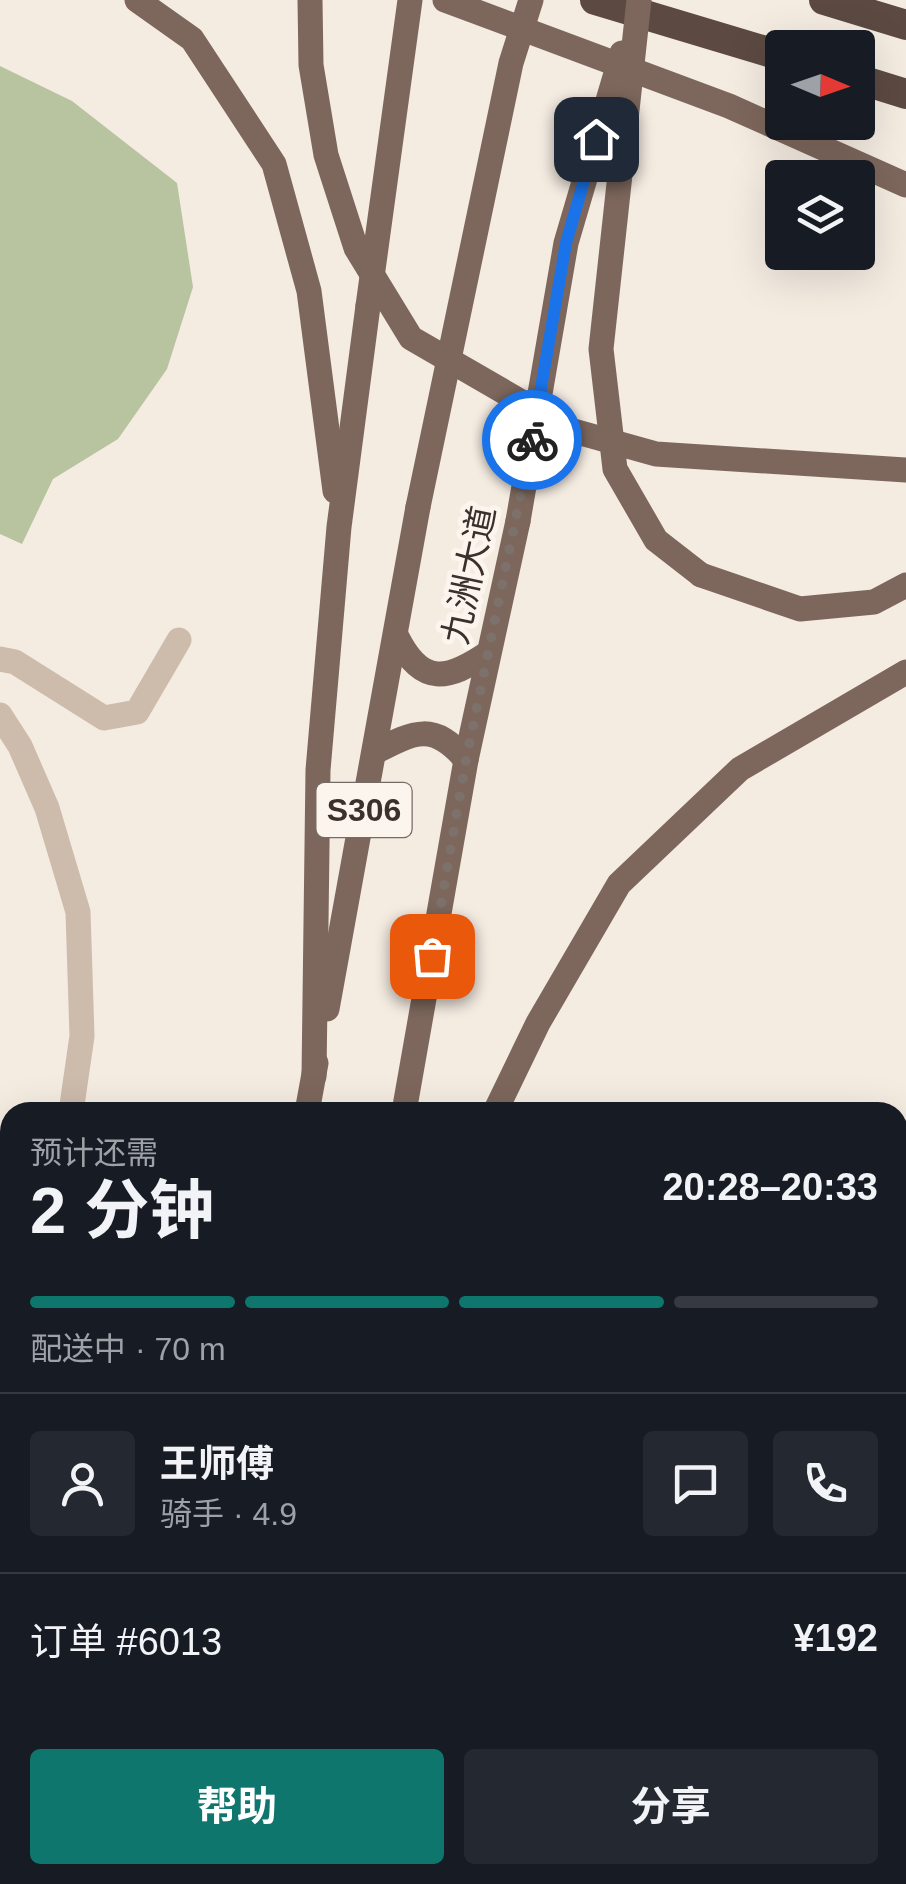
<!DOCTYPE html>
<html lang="zh">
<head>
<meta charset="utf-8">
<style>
  :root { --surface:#171b24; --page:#242831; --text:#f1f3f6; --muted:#9ea1a6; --line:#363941; --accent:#0f766e }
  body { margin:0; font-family:Helvetica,"Noto Sans SC",sans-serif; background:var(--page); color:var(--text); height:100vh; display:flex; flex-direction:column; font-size:38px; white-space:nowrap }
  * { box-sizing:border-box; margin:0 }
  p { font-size:32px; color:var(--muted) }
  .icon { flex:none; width:55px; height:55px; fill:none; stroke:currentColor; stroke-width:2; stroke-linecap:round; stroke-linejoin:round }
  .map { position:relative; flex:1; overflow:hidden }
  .sheet { position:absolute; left:0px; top:1102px; width:908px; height:782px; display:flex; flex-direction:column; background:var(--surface); border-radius:30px 30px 0 0; box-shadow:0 10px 40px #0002 }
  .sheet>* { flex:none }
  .needle { width:65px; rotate:92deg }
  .tools { position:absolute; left:765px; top:30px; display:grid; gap:20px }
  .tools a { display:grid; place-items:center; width:110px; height:110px; border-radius:10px; background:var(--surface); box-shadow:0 10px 40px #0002; font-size:50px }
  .pin { position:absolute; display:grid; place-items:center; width:85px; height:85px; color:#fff; margin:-42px; border-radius:20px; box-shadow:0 5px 15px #0006 }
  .courier { position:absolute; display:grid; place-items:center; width:100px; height:100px; margin:-50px; border:8px solid #1a73e8; border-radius:50%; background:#fff; color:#222; box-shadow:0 2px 12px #0007 }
  .summary em { font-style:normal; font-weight:700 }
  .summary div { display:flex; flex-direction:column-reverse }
  .summary { display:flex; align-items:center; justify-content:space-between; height:170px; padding:0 30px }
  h1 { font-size:65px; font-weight:700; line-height:75px }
  .bar { display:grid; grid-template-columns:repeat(4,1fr); gap:15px 10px; align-content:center; height:120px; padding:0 30px }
  .bar i { height:12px; border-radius:8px; background:var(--line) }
  .bar .on { background:var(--accent) }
  .bar p { grid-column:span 4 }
  .line { display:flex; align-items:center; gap:25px; padding:0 30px; border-top:2px solid var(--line) }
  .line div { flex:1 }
  .round { display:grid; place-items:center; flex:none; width:105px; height:105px; border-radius:10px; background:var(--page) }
  .cta { display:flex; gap:20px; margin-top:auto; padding:20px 30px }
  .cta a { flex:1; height:115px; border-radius:10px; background:var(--accent); color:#fff; font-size:40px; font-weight:700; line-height:115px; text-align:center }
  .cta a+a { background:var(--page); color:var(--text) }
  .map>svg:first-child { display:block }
</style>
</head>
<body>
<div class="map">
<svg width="906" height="1884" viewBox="0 0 906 1884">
  <rect width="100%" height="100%" fill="#f4ebe1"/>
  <polygon fill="#b8c4a0" points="0,66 72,101 177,183 193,287 167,369 118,439 53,479 22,544 0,534"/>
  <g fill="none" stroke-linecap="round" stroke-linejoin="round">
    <polyline stroke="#b9a596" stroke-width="5" stroke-dasharray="5 5" stroke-linecap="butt" points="901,1246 906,1266"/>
    <g stroke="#cdbbac" stroke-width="25">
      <polyline points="0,659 15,662 104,718 137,712 179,640"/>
      <polyline points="0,715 20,746 47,808 78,912 82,1036 71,1112"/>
      <polyline points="0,1522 10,1464"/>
      <polyline points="898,1860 906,1862"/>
      <polyline points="466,1884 468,1875"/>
    </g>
    <g stroke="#7d675c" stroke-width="25">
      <polyline points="137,0 192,39 274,164 309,291 335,491"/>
      <polyline points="310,0 311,65 326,155 356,248 411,338 570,430 656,454 906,470"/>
      <polyline points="445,0 729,106 906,185"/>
      <polyline points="701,575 800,609 874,602 906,585"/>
      <path d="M397,637C422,687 448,680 488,653"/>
      <path d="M375,752C415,731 434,722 466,760"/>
      <polyline points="327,1009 418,507"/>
      <polyline points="314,1076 318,770 339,527 368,306"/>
      <polyline points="307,1112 316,1063"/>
      <polyline points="404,1112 466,760 518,521"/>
      <polyline points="495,1112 538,1023 619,884 740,769 906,672"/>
      <polyline points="166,1884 167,1875"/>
      <polyline points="269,1884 270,1875"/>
    </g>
    <g stroke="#5c4a42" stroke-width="30">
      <polyline points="595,0 782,56"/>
      <polyline points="824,0 906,25"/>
      <polyline points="858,79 906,94"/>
    </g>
    <g stroke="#7d675c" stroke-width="25">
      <polyline points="639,0 601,349 615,469 656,540 701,575"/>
      <polyline points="368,306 410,0"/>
      <polyline points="418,507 511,63 531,0"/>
      <polyline points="518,521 566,243 622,53"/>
    </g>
  </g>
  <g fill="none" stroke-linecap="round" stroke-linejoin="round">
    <polyline stroke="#7c716b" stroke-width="10" stroke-dasharray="0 18" points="432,956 466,760 532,440"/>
    <polyline stroke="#1a73e8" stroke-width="12" points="532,440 566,243 596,139"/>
  </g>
  <g text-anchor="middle" stroke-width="10" stroke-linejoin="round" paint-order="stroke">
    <rect fill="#fbf5ee" stroke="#756b66" stroke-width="2.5" x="316.5" y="783" width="95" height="54" rx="8"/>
    <g font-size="32" font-weight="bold" fill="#3b302b">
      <text x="364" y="821">S306</text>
    </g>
    <g font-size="35" fill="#3b302b" stroke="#fbf5ee">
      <text transform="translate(469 575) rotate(-78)" y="12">九洲大道</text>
    </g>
  </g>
</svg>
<div class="tools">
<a><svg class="needle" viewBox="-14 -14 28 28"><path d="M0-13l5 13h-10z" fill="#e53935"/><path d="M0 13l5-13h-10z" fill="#9ea1a6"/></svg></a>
<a><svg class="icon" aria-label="layers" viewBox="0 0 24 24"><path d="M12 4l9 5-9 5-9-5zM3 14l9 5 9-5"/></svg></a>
</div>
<div class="pin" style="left:432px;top:956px;background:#ea580c"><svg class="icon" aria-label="bag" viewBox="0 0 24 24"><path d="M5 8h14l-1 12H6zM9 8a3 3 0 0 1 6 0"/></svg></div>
<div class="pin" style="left:596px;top:139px;background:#1f2937"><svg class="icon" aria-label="home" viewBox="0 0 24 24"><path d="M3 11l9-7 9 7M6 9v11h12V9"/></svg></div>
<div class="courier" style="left:532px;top:440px"><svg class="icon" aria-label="bike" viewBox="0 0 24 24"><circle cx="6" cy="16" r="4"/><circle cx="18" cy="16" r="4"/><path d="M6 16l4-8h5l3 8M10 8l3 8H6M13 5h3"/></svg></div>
<section class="sheet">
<div class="summary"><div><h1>2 分钟</h1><p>预计还需</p></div><em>20:28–20:33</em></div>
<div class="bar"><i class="on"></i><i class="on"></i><i class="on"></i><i></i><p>配送中 · 70 m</p></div>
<div class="line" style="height:180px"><a class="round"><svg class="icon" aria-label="person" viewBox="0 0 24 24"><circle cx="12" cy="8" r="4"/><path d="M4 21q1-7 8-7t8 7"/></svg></a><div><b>王师傅</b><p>骑手 · 4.9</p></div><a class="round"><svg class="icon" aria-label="chat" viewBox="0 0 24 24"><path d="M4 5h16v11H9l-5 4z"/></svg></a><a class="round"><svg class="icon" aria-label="phone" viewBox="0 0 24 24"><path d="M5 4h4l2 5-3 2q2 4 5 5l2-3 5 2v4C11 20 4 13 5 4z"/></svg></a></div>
<div class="line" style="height:130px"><div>订单 #6013</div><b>¥192</b></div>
<div class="cta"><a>帮助</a><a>分享</a></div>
</section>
</div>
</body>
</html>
